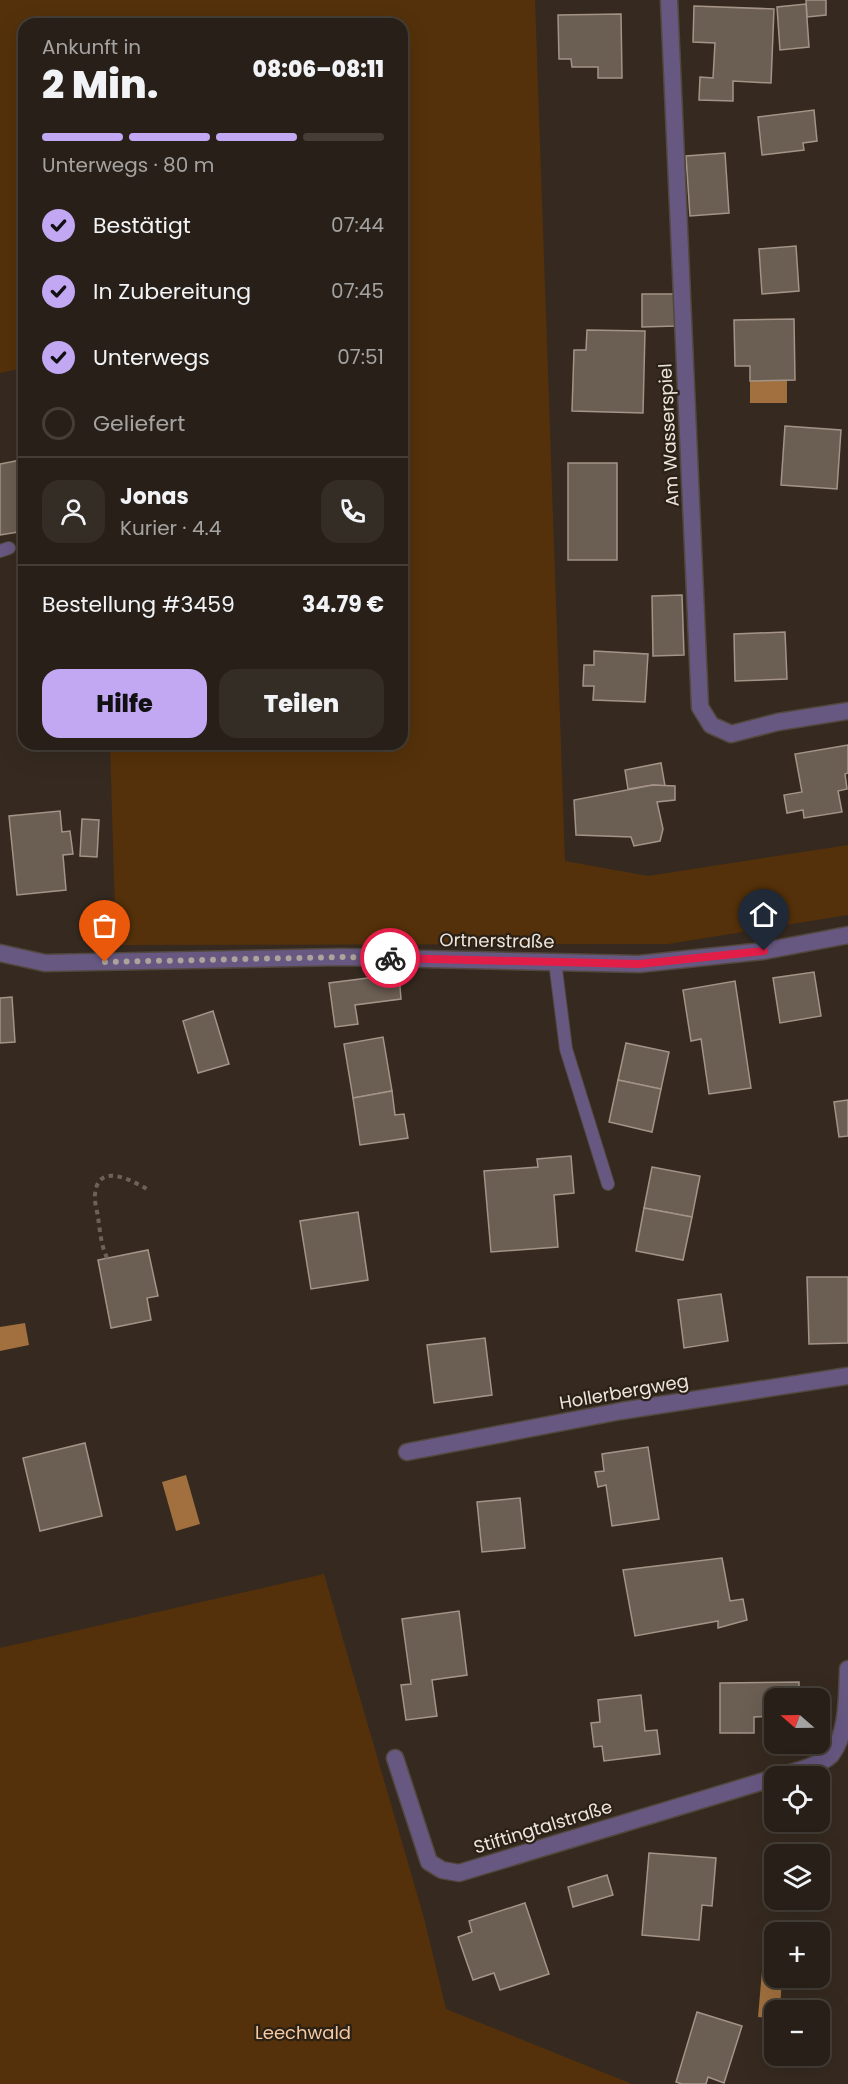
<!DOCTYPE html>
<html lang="de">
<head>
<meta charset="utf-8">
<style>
  :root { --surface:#282018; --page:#342d25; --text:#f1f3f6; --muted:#a5a3a2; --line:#443e37; --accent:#c2a7f2 }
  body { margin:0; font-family:Poppins,sans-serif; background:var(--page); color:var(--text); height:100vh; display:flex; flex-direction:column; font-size:22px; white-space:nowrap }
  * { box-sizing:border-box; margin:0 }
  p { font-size:20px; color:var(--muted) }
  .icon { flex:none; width:33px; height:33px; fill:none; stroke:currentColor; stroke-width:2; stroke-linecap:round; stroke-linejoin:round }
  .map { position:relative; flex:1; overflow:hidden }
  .side { position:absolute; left:18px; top:18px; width:390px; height:732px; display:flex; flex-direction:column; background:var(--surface); border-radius:18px; box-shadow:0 6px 24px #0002,0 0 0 2px var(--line) }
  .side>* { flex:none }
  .needle { width:39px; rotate:290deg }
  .fabs { position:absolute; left:764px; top:1688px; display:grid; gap:12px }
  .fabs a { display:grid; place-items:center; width:66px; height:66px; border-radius:12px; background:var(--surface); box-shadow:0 6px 24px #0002,0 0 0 2px var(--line); font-size:30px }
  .pin { position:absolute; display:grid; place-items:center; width:51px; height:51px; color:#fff; margin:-62px -26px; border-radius:50% 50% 50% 0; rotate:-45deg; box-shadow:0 0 6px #0007 }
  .pin .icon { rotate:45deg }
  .courier { position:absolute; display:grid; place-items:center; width:60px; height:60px; margin:-30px; border:4px solid #e11d48; border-radius:50%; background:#fff; color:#222; box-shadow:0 2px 8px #0007 }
  .head em { font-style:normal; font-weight:800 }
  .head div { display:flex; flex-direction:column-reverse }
  .head { display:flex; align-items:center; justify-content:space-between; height:102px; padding:0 24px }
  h1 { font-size:39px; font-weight:800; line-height:45px }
  .bar { display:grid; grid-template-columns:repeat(4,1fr); gap:9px 6px; align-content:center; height:72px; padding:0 24px }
  .bar i { height:8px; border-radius:4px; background:var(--line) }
  .bar .selected { background:var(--accent) }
  .bar p { grid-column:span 4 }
  .line { display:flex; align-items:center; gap:15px; padding:0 24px; border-top:2px solid var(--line) }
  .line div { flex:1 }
  .round { display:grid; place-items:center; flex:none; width:63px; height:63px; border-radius:18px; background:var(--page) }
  ol { padding:0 24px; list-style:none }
  li { display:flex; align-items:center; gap:18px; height:66px }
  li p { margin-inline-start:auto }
  li .icon { padding:6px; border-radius:50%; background:var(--accent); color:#111; stroke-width:4 }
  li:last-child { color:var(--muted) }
  li i { width:33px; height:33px; border:3px solid var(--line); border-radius:50% }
  .primary-button { display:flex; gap:12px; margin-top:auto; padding:12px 24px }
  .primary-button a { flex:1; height:69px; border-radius:18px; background:var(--accent); color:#111; font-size:24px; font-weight:800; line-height:69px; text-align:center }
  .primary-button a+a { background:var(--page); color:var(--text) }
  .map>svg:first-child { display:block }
</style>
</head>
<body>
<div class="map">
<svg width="848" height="2084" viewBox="0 0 848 2084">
  <rect width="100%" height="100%" fill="#362a20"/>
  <g fill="#54310a">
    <polygon points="0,0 535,0 565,861 648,876 848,845 848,915 668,944 116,945 110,744 402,744 402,24 24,24 24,368 0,373"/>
    <polygon points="324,1574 424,1918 446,2009 632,2084 0,2084 0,1648"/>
  </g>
  <g fill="#a1703e">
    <polygon points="787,380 787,403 750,403 750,381"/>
    <polygon points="25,1323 29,1345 0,1351 0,1327"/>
    <polygon points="186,1475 200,1524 176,1531 162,1482"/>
    <polygon points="762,1971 774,1972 774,1977 782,1977 780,2010 774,2010 774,2018 758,2017"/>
  </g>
  <g fill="#6b5e52" stroke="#a39487" stroke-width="1.5">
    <polygon points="806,0 826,0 826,15 807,17"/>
    <polygon points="806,4 809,47 780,50 777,7"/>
    <polygon points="694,6 774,9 771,83 733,81 733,101 699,100 700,77 713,78 715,43 693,42"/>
    <polygon points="621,14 622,78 598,78 598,67 572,67 571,59 559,59 558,15"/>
    <polygon points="814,110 817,141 803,143 804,150 762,155 758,117"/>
    <polygon points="725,153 729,213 690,216 686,156"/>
    <polygon points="796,246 799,291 762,294 759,249"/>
    <polygon points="642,294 676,294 676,326 642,327"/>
    <polygon points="794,319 795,380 750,381 750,366 735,366 734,320"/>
    <polygon points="587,330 645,331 643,413 572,411 574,350 586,350"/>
    <polygon points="785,426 841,430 837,489 781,485"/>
    <polygon points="21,460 24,475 24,531 0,535 0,464"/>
    <rect x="568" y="463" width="49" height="97"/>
    <polygon points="682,595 684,655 653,656 652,596"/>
    <polygon points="785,632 787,679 735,681 734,634"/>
    <polygon points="594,651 648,654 645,702 593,700 594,686 583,686 584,665 594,665"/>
    <polygon points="848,745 848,773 845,774 847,789 838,791 842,812 804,818 803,810 787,813 784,795 802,792 795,754"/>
    <polygon points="661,763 665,786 653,785 628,789 625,770"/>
    <polygon points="653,785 675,786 675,800 657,802 663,829 660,841 634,846 631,837 576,835 574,800"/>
    <polygon points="60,811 62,832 70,831 73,854 63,855 66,890 17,895 9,816"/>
    <polygon points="82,819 99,820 97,857 80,856"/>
    <polygon points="814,972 821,1016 780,1023 773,978"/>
    <polygon points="399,974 401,999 355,1005 358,1024 335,1027 329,983"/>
    <polygon points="735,981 751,1088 709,1094 701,1039 691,1041 683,990"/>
    <polygon points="12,997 15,1042 0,1043 0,998"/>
    <polygon points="213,1011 229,1064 198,1073 183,1021"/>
    <polygon points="383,1037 392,1091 353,1098 344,1044"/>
    <polygon points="626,1043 669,1052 661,1089 618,1080"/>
    <polygon points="618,1080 661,1089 652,1132 609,1122"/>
    <polygon points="392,1091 395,1115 404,1114 408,1138 360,1145 353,1098"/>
    <polygon points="848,1100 848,1136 839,1137 834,1102"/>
    <polygon points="571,1156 574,1193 554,1195 558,1247 491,1252 484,1171 538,1167 537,1159"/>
    <polygon points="652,1167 700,1176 692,1217 644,1208"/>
    <polygon points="644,1208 692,1217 683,1260 636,1251"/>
    <polygon points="358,1212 368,1280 311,1289 300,1221"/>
    <polygon points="148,1250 158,1296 147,1298 151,1320 111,1328 98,1260"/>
    <polygon points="807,1277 848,1277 848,1343 809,1344"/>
    <polygon points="721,1294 728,1341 684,1348 678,1300"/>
    <polygon points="485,1338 492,1395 434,1403 427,1345"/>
    <polygon points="85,1443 102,1516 40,1531 23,1458"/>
    <polygon points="648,1447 659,1519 612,1526 606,1485 598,1487 595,1472 604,1471 602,1454"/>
    <polygon points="520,1498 525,1548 482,1552 477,1502"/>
    <polygon points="722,1558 730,1601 743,1599 747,1620 718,1628 718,1621 635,1636 623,1570"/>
    <polygon points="459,1611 467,1675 432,1680 437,1716 406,1720 401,1685 411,1684 402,1619"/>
    <polygon points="799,1682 799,1698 774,1698 774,1716 754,1717 754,1733 720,1733 720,1683"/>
    <polygon points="641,1695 645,1731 657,1730 660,1754 604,1761 602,1746 594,1747 591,1723 600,1722 598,1700"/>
    <polygon points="649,1853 716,1858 712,1906 702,1905 699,1940 642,1935"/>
    <polygon points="607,1875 613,1895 573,1907 568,1887"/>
    <polygon points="525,1903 549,1974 500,1990 494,1973 473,1980 458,1937 472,1932 469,1921"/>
    <polygon points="697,2012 742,2026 724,2083 708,2077 706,2084 682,2084 676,2082"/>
  </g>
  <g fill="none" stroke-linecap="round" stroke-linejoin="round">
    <g stroke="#53483e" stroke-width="14">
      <g id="service">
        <polyline points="0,551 9,548"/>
        <polyline points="555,962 566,1049 608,1184"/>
      </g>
    </g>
    <g stroke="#53483e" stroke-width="19">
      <g id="minor">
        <polyline points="669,0 700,707 711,725 731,734 778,722 848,711"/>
        <polyline points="0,953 45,963 342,957 639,964 764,951 848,935"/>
        <polyline points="407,1452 621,1411 848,1376"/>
        <polyline points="395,1758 429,1862 442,1870 459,1873 774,1778"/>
        <path d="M779,1776C794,1772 820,1766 831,1755C848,1733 847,1697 848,1669"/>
      </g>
    </g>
    <path stroke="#6d6259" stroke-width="4" stroke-dasharray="4.5 4.5" stroke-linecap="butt" d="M107,1258C101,1245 100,1231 98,1217C97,1210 94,1201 95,1194C98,1162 131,1180 147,1189"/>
    <use href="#service" stroke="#675882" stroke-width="12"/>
    <use href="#minor" stroke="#675882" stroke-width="16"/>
  </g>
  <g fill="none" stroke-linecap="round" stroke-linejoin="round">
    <polyline stroke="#aca39b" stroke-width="6" stroke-dasharray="0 10.8" points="105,962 342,957 390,958"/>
    <polyline stroke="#e11d48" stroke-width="8" points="390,958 639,964 764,951"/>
  </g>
  <g text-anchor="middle" stroke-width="4.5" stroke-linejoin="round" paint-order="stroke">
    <g font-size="18" fill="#ece4dd" stroke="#2c2116">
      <text transform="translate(669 435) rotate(-93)" y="6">Am Wasserspiel</text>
      <text transform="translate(497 941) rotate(1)" y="6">Ortnerstraße</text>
      <text transform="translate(624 1392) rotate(-10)" y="6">Hollerbergweg</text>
      <text transform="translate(543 1827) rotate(-17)" y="6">Stiftingtalstraße</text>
    </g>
    <g font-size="18" fill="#f5c9a1" stroke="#2c2116">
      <text x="303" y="2039">Leechwald</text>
    </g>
  </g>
</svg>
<div class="fabs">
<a><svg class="needle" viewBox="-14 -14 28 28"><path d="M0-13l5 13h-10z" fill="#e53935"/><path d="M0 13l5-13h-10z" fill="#a5a3a2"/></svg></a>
<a><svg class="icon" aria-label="locate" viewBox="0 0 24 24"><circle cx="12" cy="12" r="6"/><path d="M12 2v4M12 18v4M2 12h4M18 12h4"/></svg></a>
<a><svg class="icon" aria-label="layers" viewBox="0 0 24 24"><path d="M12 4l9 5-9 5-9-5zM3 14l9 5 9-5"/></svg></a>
<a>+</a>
<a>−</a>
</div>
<div class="pin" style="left:105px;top:962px;background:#ea580c"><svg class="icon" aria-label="bag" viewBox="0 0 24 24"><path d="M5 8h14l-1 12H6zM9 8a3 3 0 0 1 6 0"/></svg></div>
<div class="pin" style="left:764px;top:951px;background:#1f2937"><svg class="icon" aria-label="home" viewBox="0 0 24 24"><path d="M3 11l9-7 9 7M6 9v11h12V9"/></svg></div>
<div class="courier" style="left:390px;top:958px"><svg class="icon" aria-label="bike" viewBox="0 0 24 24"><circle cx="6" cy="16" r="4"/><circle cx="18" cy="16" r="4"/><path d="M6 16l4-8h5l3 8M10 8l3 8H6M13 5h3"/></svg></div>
<section class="side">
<div class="head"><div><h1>2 Min.</h1><p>Ankunft in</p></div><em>08:06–08:11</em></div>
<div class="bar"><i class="selected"></i><i class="selected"></i><i class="selected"></i><i></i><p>Unterwegs · 80 m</p></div>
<ol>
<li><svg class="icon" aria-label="check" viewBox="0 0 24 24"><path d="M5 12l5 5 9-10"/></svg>Bestätigt<p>07:44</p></li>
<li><svg class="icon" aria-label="check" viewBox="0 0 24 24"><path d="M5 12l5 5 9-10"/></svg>In Zubereitung<p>07:45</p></li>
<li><svg class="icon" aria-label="check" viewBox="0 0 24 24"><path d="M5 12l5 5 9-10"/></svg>Unterwegs<p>07:51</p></li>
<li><i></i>Geliefert</li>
</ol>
<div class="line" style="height:108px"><a class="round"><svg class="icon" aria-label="person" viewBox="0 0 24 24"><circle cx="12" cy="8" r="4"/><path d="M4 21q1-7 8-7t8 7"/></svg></a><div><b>Jonas</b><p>Kurier · 4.4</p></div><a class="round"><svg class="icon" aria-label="phone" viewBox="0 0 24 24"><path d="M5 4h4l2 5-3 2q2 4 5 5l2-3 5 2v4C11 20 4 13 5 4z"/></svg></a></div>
<div class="line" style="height:78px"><div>Bestellung #3459</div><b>34.79 €</b></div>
<div class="primary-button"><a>Hilfe</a><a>Teilen</a></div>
</section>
</div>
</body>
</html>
